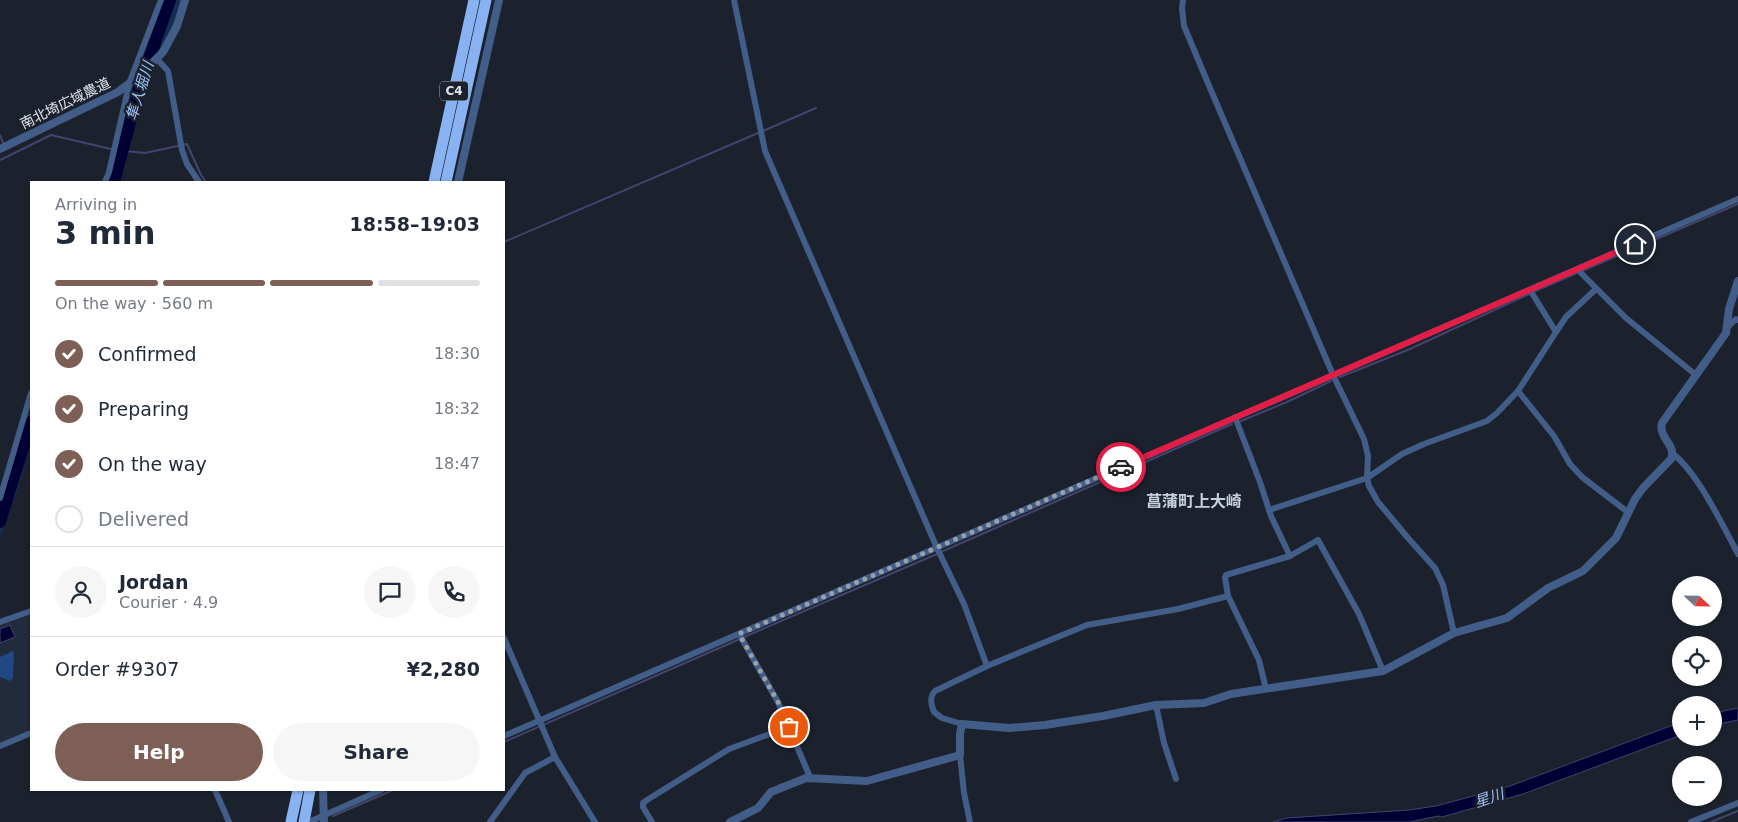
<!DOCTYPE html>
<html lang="en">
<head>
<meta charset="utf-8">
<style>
  :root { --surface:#fff; --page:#f6f6f7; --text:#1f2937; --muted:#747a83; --line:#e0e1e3; --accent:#7d5f55 }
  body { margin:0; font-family:"DejaVu Sans","Noto Sans JP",sans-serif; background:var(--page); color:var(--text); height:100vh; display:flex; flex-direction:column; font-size:19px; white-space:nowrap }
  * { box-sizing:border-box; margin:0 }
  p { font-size:16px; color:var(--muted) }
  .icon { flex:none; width:28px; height:28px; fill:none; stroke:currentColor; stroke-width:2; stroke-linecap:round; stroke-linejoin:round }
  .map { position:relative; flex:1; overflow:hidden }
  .panel { position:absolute; left:30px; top:181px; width:475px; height:610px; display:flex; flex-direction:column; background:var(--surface); border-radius:0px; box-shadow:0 1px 4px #0004 }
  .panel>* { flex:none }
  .needle { width:32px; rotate:112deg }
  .tools { position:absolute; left:1672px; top:576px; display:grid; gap:10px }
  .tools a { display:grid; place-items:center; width:50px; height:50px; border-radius:50%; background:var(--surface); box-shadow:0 1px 4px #0004; font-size:25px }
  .pin { position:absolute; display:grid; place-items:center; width:42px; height:42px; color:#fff; margin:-21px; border:2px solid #fff; border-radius:50%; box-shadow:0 1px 5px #0007 }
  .courier { position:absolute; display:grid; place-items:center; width:50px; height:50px; margin:-25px; border:4px solid #e11d48; border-radius:50%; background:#fff; color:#222; box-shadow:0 1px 6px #0007 }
  .summary em { font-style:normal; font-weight:700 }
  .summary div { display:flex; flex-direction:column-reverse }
  .summary { display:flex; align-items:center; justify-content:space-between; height:85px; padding:0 25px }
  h1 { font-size:32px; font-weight:700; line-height:38px }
  .bar { display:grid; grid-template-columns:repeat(4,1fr); gap:8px 5px; align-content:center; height:60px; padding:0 25px }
  .bar i { height:6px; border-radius:4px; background:var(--line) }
  .bar .active { background:var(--accent) }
  .bar p { grid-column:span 4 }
  .line { display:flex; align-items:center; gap:12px; padding:0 25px; border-top:1px solid var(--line) }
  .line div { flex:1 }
  .round { display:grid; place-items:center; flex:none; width:52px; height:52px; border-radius:26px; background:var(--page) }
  ol { padding:0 25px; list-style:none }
  li { display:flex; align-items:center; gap:15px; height:55px }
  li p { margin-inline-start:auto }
  li .icon { padding:5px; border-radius:50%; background:var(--accent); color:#fff; stroke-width:4 }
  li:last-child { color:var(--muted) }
  li i { width:28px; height:28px; border:2px solid var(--line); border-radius:50% }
  .primary-button { display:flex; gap:10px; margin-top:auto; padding:10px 25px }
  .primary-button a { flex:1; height:58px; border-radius:30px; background:var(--accent); color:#fff; font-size:20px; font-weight:700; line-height:58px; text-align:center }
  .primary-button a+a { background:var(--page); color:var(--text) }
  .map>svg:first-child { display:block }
</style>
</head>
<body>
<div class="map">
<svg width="1738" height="822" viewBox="0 0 1738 822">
  <rect width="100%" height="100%" fill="#1b222d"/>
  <polygon fill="#212b3b" points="31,612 31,730 0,743 0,623"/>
  <g fill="#152d53">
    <polygon points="165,0 168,0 149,54 144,57"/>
    <path d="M172,0H182C176,17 171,41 155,51Z"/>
    <polygon points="151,75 143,96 123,172 119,182 116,182 144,79"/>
    <polygon points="139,84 114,178 113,182 109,182 131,94 135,85"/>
    <polygon points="31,405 31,414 22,449 0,516 0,507"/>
    <path d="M31,424C31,457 12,507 0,538V525Z"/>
  </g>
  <polygon fill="#204885" points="13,651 14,654 13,678 10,681 0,677 0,657"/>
  <g fill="#000034" stroke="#43446b">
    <polygon points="10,625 15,637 0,643 0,629"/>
    <polygon points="1738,708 1738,720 1714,725 1714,713"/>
    <polygon points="1681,722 1681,735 1523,794 1442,817 1438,816 1410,822 1273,822 1287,818 1409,810 1436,806 1510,786"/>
  </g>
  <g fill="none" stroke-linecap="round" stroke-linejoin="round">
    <g stroke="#43446b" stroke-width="2">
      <polyline points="763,131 816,108"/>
      <polyline points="0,135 4,145"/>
      <polyline points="116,150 145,153 187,144 201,175 206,182"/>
      <polyline points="0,160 51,135 111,149"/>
      <polyline points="504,242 758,133"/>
      <polyline points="1582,271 1738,204"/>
      <polyline points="1533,292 1577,273"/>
      <polyline points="1340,377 1410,349 1529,294"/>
      <polyline points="1241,421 1287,402 1331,381"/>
      <polyline points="941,552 1232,424"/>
      <polyline points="744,637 937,554"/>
      <polyline points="504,742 740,639"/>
      <polyline points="333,816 393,790"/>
      <polyline points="1711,822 1738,811"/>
    </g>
    <g stroke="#000034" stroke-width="12">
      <polyline points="114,182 141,82 170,0"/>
      <polyline points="0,522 31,422"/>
    </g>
    <g stroke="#425e88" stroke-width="6">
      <polyline points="734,0 765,151 937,548 964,604 987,666"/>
      <polyline points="1183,0 1182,8 1184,26 1210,88 1333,375 1364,439 1368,456 1367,478 1369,486 1378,502 1408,538 1435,568 1443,585 1454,633"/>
      <polyline points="157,59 168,71 182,150 187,164 199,182"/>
      <polyline points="105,182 109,172 130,81 161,0"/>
      <polyline points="1578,270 1626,318 1696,375"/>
      <polyline points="1727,328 1736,319 1738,320"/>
      <polyline points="1556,332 1566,317 1596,289"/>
      <polyline points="1518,391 1554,436 1570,464 1582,477 1629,513"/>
      <polyline points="1235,417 1260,482 1271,516 1290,556"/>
      <path d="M1673,454C1698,473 1723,526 1738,554"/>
      <polyline points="0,498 31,393"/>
      <polyline points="1269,510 1367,478 1402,454 1424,444 1487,421 1497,413 1518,391 1556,332 1530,290"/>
      <polyline points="0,622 31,611"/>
      <polyline points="739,634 778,702 810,777"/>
      <polyline points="504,638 555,757 595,822"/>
      <polyline points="1266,689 1259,660 1228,596 1225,577 1226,575 1290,556 1318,540 1359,614 1383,671"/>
      <polyline points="1156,705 1164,743 1176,779"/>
      <path d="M962,724L942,718L934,712C931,705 929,697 935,691L987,666L1087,625L1178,609L1228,596"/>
      <polyline points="504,736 1738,199"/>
      <polyline points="0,746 31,733"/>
      <polyline points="960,755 964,793 970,822"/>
      <polyline points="215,790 229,822"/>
      <polyline points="309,822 381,790"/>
      <polyline points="490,822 525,773 555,757"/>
      <polyline points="652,822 643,807 643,803 647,800 729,749 789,727"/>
      <polyline points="1691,822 1738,803"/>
    </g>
    <g stroke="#425e88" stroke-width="8">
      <polyline points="0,149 118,92 139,76 163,52 177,26 185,0"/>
      <polyline points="458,182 499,0"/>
      <polyline points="323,790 324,822"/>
      <path d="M730,822L758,808L771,792L806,778L867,781L960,755V734L962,724L1009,728L1045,725L1103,716L1156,705L1204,703L1231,694L1383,671L1454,633L1507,618L1548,588L1583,571L1616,538L1635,499L1643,488L1671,459C1677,445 1658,438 1662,423L1726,333L1729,309L1738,281"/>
    </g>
    <g stroke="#88b2f1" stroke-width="11">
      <polyline points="434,182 474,0"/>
      <polyline points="446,182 486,0"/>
      <polyline points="291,822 298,790"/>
      <polyline points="304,822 310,790"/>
    </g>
  </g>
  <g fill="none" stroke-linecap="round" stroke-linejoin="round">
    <polyline stroke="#9aa0a9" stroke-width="5" stroke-dasharray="0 9" points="789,727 778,702 739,634 1121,467"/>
    <polyline stroke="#e11d48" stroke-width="6" points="1121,467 1635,244"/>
  </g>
  <g text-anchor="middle" stroke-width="5" stroke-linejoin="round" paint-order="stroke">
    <rect fill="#1b222d" stroke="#a4aab3" stroke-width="1" x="440" y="81.5" width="28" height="19" rx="4"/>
    <g font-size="12" font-weight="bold" fill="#dfe4ec">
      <text x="454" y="95">C4</text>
    </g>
    <g font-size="14" fill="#dfe4ec" stroke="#1b222d">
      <text transform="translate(65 103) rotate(-26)" y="5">南北埼広域農道</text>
    </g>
    <g font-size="15" font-style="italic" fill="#9dc0f6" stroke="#1b222d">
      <text transform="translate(140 91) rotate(-73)" y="5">隼人堀川</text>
      <text transform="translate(1489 798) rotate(-19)" y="5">星川</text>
    </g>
    <g font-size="16" font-weight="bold" fill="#c6cfde" stroke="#1b222d">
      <text x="1194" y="507">菖蒲町上大崎</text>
    </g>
  </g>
</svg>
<div class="tools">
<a><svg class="needle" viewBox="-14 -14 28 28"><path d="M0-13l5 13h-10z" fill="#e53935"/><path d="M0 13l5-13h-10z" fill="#747a83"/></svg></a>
<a><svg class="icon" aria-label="locate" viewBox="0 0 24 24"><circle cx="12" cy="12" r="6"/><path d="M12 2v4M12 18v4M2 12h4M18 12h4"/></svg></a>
<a>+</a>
<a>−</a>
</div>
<div class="pin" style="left:789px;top:727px;background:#ea580c"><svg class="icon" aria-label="bag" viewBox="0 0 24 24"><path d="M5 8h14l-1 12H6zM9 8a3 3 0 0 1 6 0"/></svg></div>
<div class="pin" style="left:1635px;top:244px;background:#1f2937"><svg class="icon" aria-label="home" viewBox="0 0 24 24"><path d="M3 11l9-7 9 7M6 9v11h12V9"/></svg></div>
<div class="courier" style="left:1121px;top:467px"><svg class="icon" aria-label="car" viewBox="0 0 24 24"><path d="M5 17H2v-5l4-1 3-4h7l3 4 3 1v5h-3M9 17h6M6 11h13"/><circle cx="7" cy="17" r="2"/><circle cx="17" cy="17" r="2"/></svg></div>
<section class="panel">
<div class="summary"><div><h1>3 min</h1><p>Arriving in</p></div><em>18:58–19:03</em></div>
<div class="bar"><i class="active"></i><i class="active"></i><i class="active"></i><i></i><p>On the way · 560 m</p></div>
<ol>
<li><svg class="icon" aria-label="check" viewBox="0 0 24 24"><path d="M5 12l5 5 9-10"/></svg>Confirmed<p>18:30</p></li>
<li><svg class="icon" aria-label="check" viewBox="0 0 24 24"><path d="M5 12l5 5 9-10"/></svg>Preparing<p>18:32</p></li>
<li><svg class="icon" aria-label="check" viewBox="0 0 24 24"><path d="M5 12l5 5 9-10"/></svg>On the way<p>18:47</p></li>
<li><i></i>Delivered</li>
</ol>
<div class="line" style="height:90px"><a class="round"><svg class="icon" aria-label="person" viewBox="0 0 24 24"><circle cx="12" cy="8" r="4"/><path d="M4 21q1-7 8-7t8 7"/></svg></a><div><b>Jordan</b><p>Courier · 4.9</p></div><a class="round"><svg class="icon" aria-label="chat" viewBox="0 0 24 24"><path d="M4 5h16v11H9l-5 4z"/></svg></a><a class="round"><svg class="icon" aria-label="phone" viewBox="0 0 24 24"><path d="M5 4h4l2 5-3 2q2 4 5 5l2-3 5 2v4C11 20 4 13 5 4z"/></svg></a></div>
<div class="line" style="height:65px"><div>Order #9307</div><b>¥2,280</b></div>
<div class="primary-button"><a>Help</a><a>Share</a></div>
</section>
</div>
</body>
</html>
